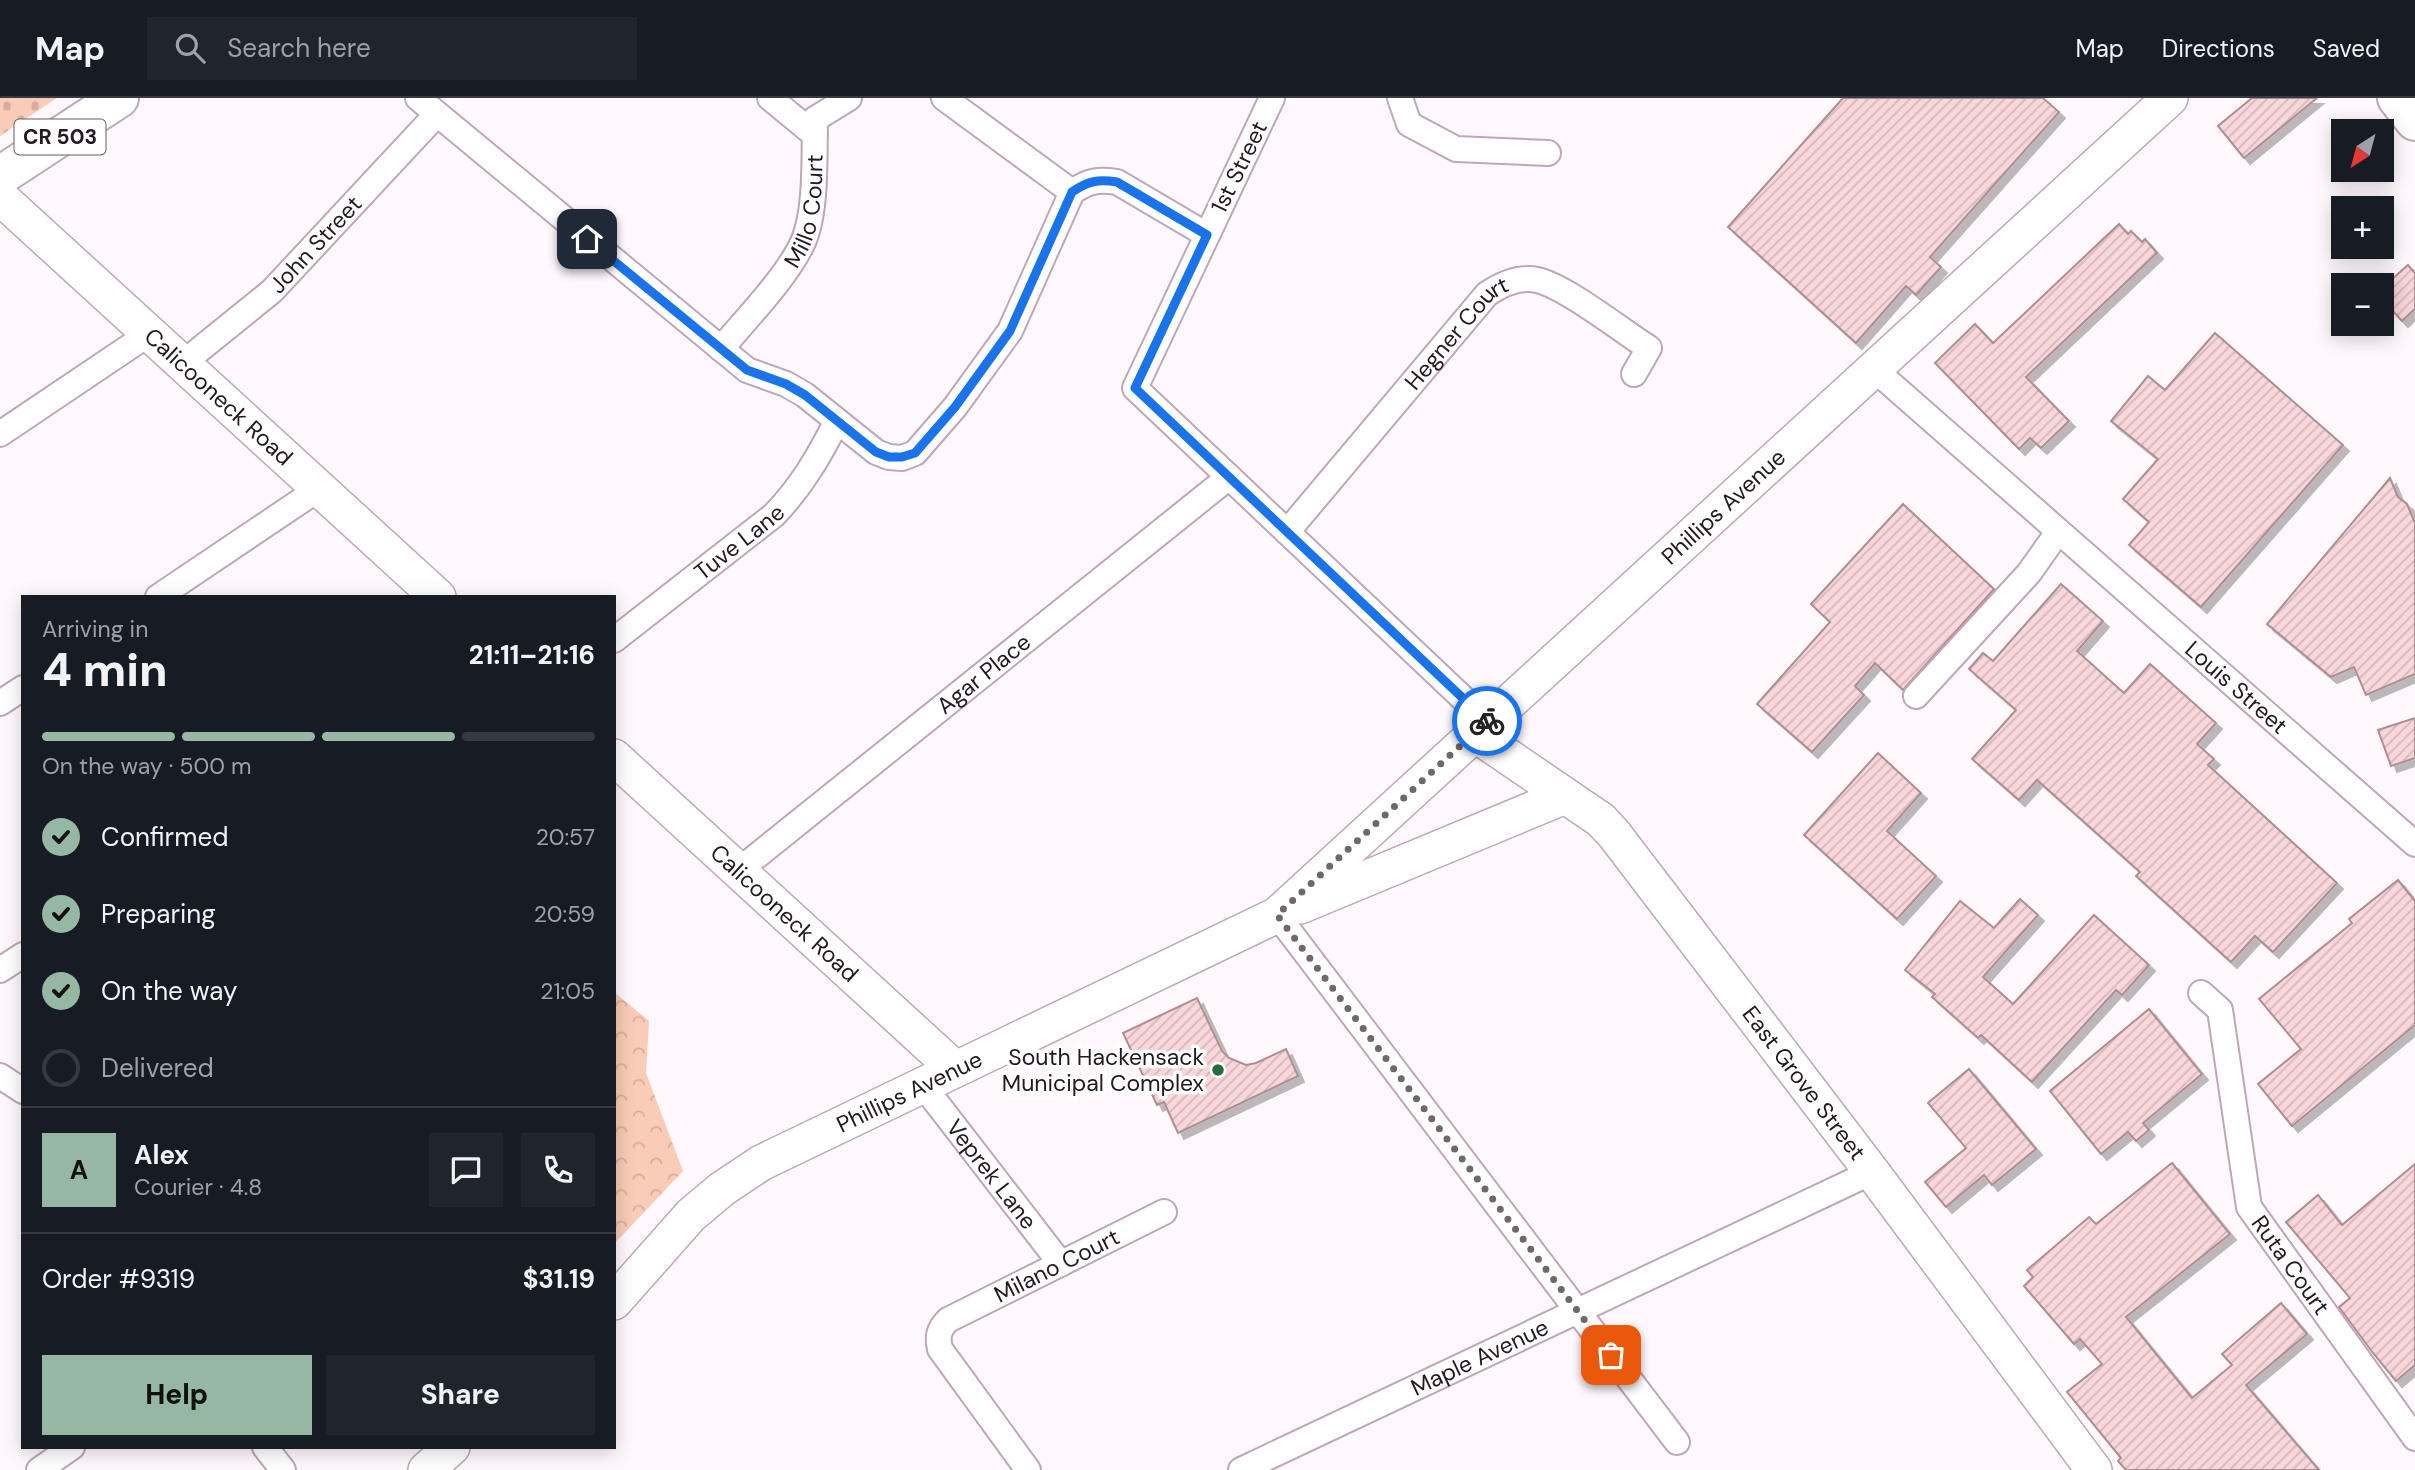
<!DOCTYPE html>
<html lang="en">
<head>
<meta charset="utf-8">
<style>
  :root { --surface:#171b24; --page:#20242c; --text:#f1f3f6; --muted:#9ea1a6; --line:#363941; --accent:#96b7a1 }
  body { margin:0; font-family:"DM Sans",sans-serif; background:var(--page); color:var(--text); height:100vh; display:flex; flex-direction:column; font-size:26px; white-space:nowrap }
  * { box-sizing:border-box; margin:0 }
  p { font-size:23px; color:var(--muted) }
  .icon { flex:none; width:38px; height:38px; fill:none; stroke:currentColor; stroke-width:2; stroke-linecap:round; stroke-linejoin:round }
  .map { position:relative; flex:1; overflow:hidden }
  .sheet { position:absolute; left:21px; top:497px; width:595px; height:854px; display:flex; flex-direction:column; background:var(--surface); border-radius:0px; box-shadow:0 4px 18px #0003 }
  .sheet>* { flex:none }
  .needle { width:46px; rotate:216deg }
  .controls { position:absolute; left:2331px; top:21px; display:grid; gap:14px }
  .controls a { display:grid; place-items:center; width:63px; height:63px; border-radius:0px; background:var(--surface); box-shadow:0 4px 18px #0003; font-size:35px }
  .pin { position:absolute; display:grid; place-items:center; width:60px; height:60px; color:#fff; margin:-30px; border-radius:14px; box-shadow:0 4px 10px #0006 }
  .courier { position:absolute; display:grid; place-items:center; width:70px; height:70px; margin:-35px; border:5px solid #1a73e8; border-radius:50%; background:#fff; color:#222; box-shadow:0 2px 9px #0007 }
  .overview em { font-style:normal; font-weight:800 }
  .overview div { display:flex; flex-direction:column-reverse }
  .overview { display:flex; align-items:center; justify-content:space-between; height:119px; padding:0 21px }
  h1 { font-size:46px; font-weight:800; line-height:52px }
  .bar { display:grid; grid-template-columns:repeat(4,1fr); gap:10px 7px; align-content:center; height:84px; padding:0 21px }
  .bar i { height:9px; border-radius:5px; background:var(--line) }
  .bar .current { background:var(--accent) }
  .bar p { grid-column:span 4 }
  .line { display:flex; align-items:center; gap:18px; padding:0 21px; border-top:2px solid var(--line) }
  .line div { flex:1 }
  .round { display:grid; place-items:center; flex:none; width:74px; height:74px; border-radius:0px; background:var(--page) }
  ol { padding:0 21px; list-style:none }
  li { display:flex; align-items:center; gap:21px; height:77px }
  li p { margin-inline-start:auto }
  li .icon { padding:7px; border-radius:50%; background:var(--accent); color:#111; stroke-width:4 }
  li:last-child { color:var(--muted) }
  li i { width:38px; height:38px; border:4px solid var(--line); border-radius:50% }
  .action { display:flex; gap:14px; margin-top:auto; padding:14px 21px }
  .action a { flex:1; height:80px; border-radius:0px; background:var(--accent); color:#111; font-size:28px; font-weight:800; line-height:80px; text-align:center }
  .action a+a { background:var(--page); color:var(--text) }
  header { display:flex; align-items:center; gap:42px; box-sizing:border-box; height:98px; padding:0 35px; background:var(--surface); border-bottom:2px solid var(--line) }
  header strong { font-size:33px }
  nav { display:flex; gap:38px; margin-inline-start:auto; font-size:24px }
  .search { width:490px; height:63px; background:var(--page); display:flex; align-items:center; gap:18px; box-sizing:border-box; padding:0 24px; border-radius:0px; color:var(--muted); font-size:26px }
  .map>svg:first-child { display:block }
</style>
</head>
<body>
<header>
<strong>Map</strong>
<div class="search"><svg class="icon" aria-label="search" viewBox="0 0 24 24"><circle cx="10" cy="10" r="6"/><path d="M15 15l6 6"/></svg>Search here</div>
<nav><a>Map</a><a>Directions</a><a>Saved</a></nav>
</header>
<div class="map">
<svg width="2415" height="1372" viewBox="0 0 2415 1372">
  <defs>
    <pattern id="cemetery-stones" width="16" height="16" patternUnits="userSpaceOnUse" patternTransform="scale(1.75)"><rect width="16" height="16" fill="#facbb7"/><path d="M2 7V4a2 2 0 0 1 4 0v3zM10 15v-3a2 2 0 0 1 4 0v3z" fill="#d6ae9d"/></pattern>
    <pattern id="park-crowns" width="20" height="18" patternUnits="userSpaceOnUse" patternTransform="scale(1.75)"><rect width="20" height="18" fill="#facbb7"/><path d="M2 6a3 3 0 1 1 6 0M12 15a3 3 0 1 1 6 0" fill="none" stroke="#d6ae9d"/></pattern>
    <pattern id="building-hatch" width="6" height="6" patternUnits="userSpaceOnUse" patternTransform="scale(1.75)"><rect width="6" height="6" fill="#f8d6d9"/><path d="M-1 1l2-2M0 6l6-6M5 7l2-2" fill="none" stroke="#d4b7ba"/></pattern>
    <filter id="shadow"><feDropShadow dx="6" dy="6" stdDeviation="0" flood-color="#0004"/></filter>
  </defs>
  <rect width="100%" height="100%" fill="#fff9fd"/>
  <polygon fill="url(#cemetery-stones)" points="0,0 57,0 0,38"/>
  <polygon fill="url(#park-crowns)" points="614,894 649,923 646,975 683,1073 614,1146"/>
  <g fill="url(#building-hatch)" stroke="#ad8e91" stroke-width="2" filter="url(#shadow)">
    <polygon points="1843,0 2043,0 2059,14 1930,159 1941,169 1916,197 1906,188 1856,245 1728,129"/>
    <polygon points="2252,0 2317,0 2244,60 2218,28"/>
    <polygon points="2119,126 2128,136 2131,133 2142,144 2145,141 2157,155 2026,279 2069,323 2041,350 2030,340 2019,351 1935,265 1975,226 1993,245"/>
    <polygon points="2408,167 2415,175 2415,211 2402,223 2382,201 2382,190"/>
    <polygon points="2215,235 2343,347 2201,509 2129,447 2149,424 2123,401 2158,361 2111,323 2148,278 2165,292"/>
    <polygon points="2390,380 2398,399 2407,406 2415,425 2415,576 2366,597 2354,569 2331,579 2267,526"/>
    <polygon points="1903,406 1994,491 1903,592 1875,565 1855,588 1864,597 1812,654 1757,606 1830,524 1811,506"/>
    <polygon points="2061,486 2103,523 2077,553 2124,595 2150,566 2216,625 2197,646 2214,661 2208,667 2337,785 2273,854 2255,838 2231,864 2136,778 2140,774 2037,682 2019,702 1972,661 2016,612 1969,571 1983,555 1993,563"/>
    <polygon points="2415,620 2415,660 2391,668 2378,632"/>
    <polygon points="1878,655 1921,695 1887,733 1936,778 1897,821 1804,737"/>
    <polygon points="2398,782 2415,803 2415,927 2292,1028 2258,986 2301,951 2259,901 2352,825 2349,821"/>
    <polygon points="2020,801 2038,817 1983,879 2013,906 2094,817 2149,867 2122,897 2116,892 2032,984 1981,937 1978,940 1932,899 1935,896 1905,872 1960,803 1994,830"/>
    <polygon points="1197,900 1222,953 1229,960 1246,967 1256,965 1286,951 1298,978 1178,1035 1164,1004 1157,1007 1123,935"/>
    <polygon points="2149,911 2202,976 2143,1025 2149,1032 2136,1043 2128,1034 2101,1056 2050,993"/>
    <polygon points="1969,971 2036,1051 1992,1087 1984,1077 1946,1109 1925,1084 1966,1050 1928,1005"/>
    <polygon points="2172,1065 2230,1136 2126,1219 2192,1300 2232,1267 2222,1256 2281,1205 2307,1236 2246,1287 2319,1372 2126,1372 2118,1363 2121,1360 2067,1294 2102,1266 2080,1241 2074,1246 2024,1188 2033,1179 2027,1172 2089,1119 2096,1126"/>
    <polygon points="2415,1066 2415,1267 2396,1283 2373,1255 2339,1209 2350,1200 2286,1124 2318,1097 2342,1127"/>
  </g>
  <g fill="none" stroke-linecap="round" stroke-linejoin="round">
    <g stroke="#bfa6b8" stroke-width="28">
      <g id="street">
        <polyline points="418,0 747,272 786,286 805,297 876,354 889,359 902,360 915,355 955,309 1010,233 1072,94"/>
        <polyline points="770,0 815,37"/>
        <polyline points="944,0 1072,94"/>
        <polyline points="1272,0 1135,290 1488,624"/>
        <polyline points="1400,0 1409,26 1456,51 1548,55"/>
        <path d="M1072,94C1088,83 1098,81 1117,84L1207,137"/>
        <path id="s1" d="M721,251C745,222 788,178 803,144C817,113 814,56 815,21L849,0"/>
        <path id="s2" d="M183,265L272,193L437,16"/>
        <path id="s3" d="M1875,272L2415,746"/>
        <polyline points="0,336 150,235"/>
        <path id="s4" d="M1287,434L1487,196C1502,186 1519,178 1537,182C1565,188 1622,233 1649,250L1634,276"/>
        <polyline points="158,499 320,390"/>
        <path id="s5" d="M614,542L774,417C802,388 819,358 837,323"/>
        <polyline points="1916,598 2029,475 2058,434"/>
        <polyline points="0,605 23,590"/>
        <path id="s6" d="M738,773L1229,379"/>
        <polyline points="1277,817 1677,1344"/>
        <polyline points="0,872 23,857"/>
        <path id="s7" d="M2201,895L2220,912L2249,1109L2415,1340"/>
        <polyline points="0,978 23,993"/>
        <path id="s8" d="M922,986L1061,1166"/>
        <polyline points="265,1349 283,1372"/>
        <polyline points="39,1372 72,1349"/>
        <path id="s9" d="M1028,1372L940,1251C937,1238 939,1231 948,1222L1164,1114"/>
        <path id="s10" d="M1241,1372L1872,1074"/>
      </g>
    </g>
    <g stroke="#bfa6b8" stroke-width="38">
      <g id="secondary">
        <path id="s11" d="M0,99L438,499"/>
        <path id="s12" d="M1475,636L1601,722L1614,736L1872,1074L2094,1372"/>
        <path id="s13" d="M614,659L955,971"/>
        <polyline points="1300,808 1565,698"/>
        <path id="s14" d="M614,1204L691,1117L722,1091L761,1065L1277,817L2170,0"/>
        <polyline points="426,1372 452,1349"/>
      </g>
    </g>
    <g stroke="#bfa6b8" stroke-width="42">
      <polyline id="primary" points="0,78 119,0"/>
    </g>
    <g stroke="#bfa6b8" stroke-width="42">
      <polyline id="highway" points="2397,0 2415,23"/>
    </g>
    <use href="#street" stroke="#fff" stroke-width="24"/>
    <use href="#secondary" stroke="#fff" stroke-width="35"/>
    <use href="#primary" stroke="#fff" stroke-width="38"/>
    <use href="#highway" stroke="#fff" stroke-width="38"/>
  </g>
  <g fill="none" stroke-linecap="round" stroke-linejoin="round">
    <polyline stroke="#70676d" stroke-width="7" stroke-dasharray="0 12.6" points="1487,623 1277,817 1611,1257"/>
    <path stroke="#1a73e8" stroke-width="9" d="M587,141L747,272L786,286L805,297L876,354L889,359H902L915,355L955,309L1010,233L1072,94C1088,83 1098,81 1117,84L1207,137L1135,290L1487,623"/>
  </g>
  <circle fill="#266d3a" stroke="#fff" stroke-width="2.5" cx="1218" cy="972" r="7"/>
  <g text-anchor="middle" stroke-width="7" stroke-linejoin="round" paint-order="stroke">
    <rect fill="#fff" stroke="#655e63" stroke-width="2" x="14.5" y="21.5" width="91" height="35" rx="5"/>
    <g font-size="21" font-weight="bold" fill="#231920">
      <text x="60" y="46">CR 503</text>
    </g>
    <g font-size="23" fill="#231920" stroke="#fff">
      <text transform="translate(1239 69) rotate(-64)" y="8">1st Street</text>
      <text dy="8" stroke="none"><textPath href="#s1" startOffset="166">Millo Court</textPath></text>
      <text dy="8" stroke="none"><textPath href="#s2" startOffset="178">John Street</textPath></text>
      <text dy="8" stroke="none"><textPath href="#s4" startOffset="262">Hegner Court</textPath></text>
      <text dy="8" stroke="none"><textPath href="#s11" startOffset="296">Calicooneck Road</textPath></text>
      <text dy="8" stroke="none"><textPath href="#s14" startOffset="1381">Phillips Avenue</textPath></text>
      <text dy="8" stroke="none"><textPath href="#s5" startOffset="159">Tuve Lane</textPath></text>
      <text dy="8" stroke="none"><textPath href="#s6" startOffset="315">Agar Place</textPath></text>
      <text dy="8" stroke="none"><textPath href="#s3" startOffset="481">Louis Street</textPath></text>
      <text dy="8" stroke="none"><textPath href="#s13" startOffset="231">Calicooneck Road</textPath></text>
      <text dy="8" stroke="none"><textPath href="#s12" startOffset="485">East Grove Street</textPath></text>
      <text dy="8" stroke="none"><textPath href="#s14" startOffset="368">Phillips Avenue</textPath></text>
      <text dy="8" stroke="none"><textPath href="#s8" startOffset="114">Veprek Lane</textPath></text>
      <text dy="8" stroke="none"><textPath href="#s7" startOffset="296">Ruta Court</textPath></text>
      <text dy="8" stroke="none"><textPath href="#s9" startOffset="303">Milano Court</textPath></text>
      <text dy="8" stroke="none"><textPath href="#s10" startOffset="264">Maple Avenue</textPath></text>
    </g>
    <g font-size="23" fill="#231920" stroke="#fff" text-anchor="end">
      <text x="1204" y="967">South Hackensack<tspan x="1204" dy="26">Municipal Complex</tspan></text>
    </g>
  </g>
</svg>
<div class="controls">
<a><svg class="needle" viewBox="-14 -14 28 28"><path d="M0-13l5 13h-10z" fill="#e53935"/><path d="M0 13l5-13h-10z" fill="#9ea1a6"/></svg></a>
<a>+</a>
<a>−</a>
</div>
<div class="pin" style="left:1611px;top:1257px;background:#ea580c"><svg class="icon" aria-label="bag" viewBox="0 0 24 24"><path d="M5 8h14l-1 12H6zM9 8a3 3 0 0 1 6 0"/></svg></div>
<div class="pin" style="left:587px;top:141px;background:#1f2937"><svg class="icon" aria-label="home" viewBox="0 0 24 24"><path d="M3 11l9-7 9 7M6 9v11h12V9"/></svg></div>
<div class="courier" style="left:1487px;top:623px"><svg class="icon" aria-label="bike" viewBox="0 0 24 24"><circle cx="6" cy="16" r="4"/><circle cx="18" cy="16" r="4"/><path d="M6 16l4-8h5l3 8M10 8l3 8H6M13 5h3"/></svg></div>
<section class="sheet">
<div class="overview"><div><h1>4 min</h1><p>Arriving in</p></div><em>21:11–21:16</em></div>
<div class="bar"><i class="current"></i><i class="current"></i><i class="current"></i><i></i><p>On the way · 500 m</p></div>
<ol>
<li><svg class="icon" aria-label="check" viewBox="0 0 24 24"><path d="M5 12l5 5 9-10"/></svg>Confirmed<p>20:57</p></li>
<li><svg class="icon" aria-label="check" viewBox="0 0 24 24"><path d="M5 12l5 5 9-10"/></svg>Preparing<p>20:59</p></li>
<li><svg class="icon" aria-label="check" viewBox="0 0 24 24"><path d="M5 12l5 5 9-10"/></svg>On the way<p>21:05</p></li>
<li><i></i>Delivered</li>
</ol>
<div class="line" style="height:126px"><b class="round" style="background:var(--accent);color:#111">A</b><div><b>Alex</b><p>Courier · 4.8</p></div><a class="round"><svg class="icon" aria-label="chat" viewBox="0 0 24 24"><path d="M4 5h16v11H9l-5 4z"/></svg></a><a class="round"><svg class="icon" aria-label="phone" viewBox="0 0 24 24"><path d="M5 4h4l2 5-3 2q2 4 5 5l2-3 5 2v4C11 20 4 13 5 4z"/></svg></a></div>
<div class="line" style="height:91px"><div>Order #9319</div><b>$31.19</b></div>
<div class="action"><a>Help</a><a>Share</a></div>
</section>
</div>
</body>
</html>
